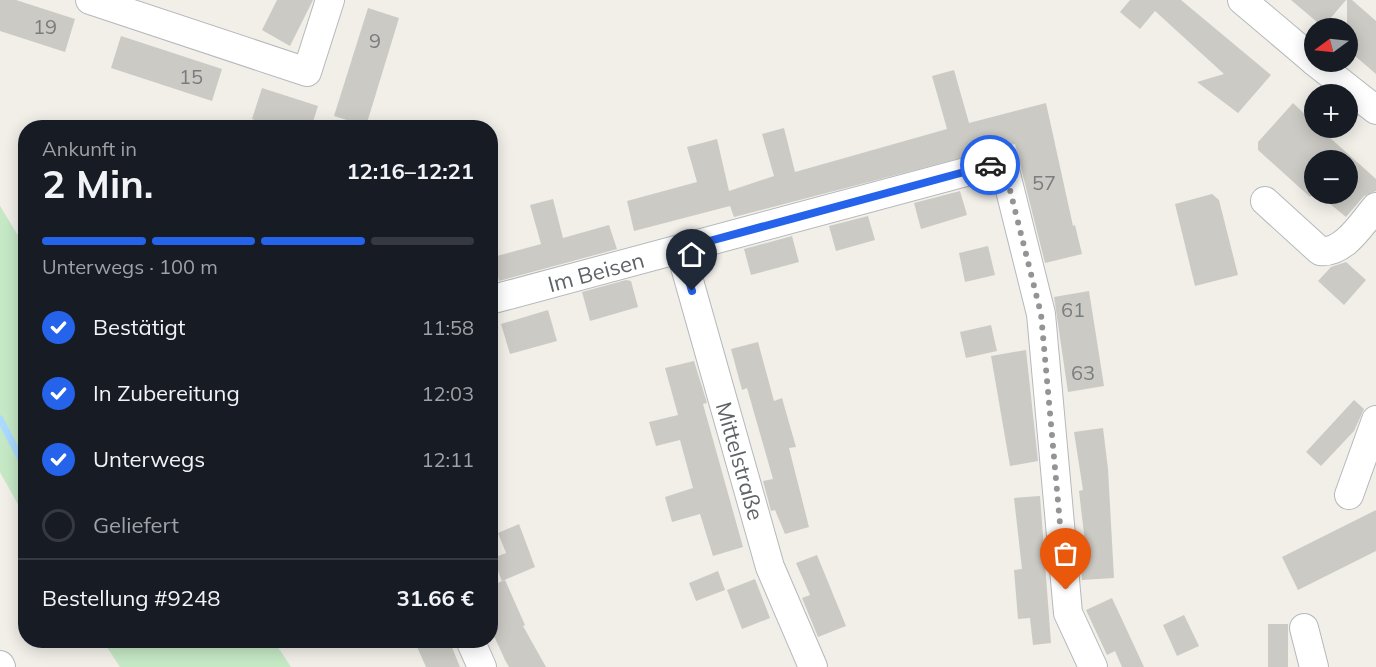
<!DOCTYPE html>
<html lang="de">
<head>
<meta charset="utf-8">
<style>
  :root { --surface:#171b24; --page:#20242c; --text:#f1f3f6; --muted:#9ea1a6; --line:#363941; --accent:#2563eb }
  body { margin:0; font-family:Mulish,sans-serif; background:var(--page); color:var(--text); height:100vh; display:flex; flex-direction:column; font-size:22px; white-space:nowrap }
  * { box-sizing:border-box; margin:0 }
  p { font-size:20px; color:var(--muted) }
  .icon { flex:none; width:33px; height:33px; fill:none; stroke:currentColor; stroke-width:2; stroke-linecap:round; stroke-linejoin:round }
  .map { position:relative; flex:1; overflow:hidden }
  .panel { position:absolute; left:18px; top:120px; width:480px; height:528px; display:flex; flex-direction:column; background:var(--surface); border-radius:24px; box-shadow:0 3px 15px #0003 }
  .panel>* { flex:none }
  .needle { width:39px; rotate:255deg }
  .fabs { position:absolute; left:1304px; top:18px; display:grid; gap:12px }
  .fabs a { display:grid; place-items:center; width:54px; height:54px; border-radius:50%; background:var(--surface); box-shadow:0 3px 15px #0003; font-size:30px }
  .pin { position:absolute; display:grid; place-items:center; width:51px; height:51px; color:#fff; margin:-62px -26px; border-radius:50% 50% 50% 0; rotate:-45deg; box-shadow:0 0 6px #0007 }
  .pin .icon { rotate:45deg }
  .courier { position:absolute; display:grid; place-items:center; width:60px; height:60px; margin:-30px; border:4px solid #2563eb; border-radius:50%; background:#fff; color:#222; box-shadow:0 2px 8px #0007 }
  .summary em { font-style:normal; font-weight:700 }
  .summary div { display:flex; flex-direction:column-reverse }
  .summary { display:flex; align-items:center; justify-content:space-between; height:102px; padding:0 24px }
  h1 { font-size:39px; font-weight:700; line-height:45px }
  .bar { display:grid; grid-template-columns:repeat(4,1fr); gap:9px 6px; align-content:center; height:72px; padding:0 24px }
  .bar i { height:8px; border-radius:4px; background:var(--line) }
  .bar .on { background:var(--accent) }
  .bar p { grid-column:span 4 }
  .line { display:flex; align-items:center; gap:15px; padding:0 24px; border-top:2px solid var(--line) }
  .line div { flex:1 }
  ol { padding:0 24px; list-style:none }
  li { display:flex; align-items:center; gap:18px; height:66px }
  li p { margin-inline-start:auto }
  li .icon { padding:6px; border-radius:50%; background:var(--accent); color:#fff; stroke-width:4 }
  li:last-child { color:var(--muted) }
  li i { width:33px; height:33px; border:3px solid var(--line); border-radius:50% }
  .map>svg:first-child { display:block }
</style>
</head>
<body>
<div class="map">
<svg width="1376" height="667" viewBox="0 0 1376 667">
  <rect width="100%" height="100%" fill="#f1efe8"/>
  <g fill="#c5e8c5">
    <polygon points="0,206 25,247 25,517 0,472"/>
    <polygon points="103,641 274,641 291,667 120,667"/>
  </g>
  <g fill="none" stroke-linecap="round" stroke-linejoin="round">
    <g stroke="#aadaff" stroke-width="7">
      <polyline points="0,419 26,469"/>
      <polyline points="22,533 26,526"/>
    </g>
  </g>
  <g fill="#cccac5">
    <polygon points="0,0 16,0 75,19 65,52 0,31"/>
    <polygon points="277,0 313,0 290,46 262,30"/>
    <polygon points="1130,0 1181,0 1271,75 1238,113 1197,82 1224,74 1155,11 1140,29 1120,12"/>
    <polygon points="1291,0 1346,0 1323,27"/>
    <polygon points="1347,0 1352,0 1376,21 1376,74 1347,49"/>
    <polygon points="368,8 399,18 366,126 334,116"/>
    <polygon points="121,36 222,69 212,101 111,68"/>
    <polygon points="954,70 969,123 1046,103 1073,226 1075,225 1082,254 1045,263 1015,144 734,217 730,206 634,231 627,201 697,182 687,147 717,139 729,191 774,176 762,134 784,128 795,172 947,129 932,76"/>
    <polygon points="262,88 318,106 311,128 278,128 252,119"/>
    <polygon points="1293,103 1314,123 1314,128 1319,128 1376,179 1376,191 1364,196 1346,217 1318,194 1347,194 1347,160 1314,160 1314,192 1310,197 1258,150 1258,142"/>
    <polygon points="960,191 967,215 921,229 914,203"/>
    <polygon points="1212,194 1219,200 1238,275 1195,286 1175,204"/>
    <polygon points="553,199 563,238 609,225 617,249 499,281 493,257 541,244 530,205"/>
    <polygon points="868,216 875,240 836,251 829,226"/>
    <polygon points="792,236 799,262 751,275 744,249"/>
    <polygon points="988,246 995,275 965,282 959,253"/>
    <polygon points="1346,262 1366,280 1344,305 1318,281 1331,267"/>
    <polygon points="626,280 631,281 638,307 590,321 582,292"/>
    <polygon points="1089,291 1104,386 1068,392 1054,297"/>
    <polygon points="548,310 557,341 510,354 501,324"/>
    <polygon points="991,325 997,351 966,358 960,332"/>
    <polygon points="758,342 774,401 782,398 796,447 789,448 809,527 785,534 775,510 771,511 763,481 773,479 747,388 742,390 731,349"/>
    <polygon points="1026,350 1038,461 1010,466 991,356"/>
    <polygon points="694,361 707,403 703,404 743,547 713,556 700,514 672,522 665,497 693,488 680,440 656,446 649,422 678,415 665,368"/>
    <polygon points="1354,400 1364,409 1354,431 1321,466 1306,452"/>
    <polygon points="1103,428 1108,469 1114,578 1082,580 1081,561 1087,560 1079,491 1083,490 1074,432"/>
    <polygon points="1040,496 1051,643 1033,645 1030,618 1018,619 1014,570 1022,569 1014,498"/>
    <polygon points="1376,510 1376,551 1298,590 1282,557"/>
    <polygon points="519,524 535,567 502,581 493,558 506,553 498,533"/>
    <polygon points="817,555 846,626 818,637 802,598 810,595 796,563"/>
    <polygon points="718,571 725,590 696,601 689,583"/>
    <polygon points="755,579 770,618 742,629 727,590"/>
    <polygon points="505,580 525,625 523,626 546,667 509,667 505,660 490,627 490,586"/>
    <polygon points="1112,598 1144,667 1122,667 1115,651 1107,655 1086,610"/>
    <polygon points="1184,615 1199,646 1177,656 1163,625"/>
    <rect x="1268" y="624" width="20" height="43"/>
    <polygon points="414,640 449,640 460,667 426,667"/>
  </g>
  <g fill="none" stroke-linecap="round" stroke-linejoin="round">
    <g stroke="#b5b8bc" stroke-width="30">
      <g id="minor">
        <polyline points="90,0 307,72 330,0"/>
        <polyline points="1242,0 1314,61"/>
        <polyline points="1315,62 1376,110"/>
        <path d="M1265,201L1320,251C1344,254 1362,223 1376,207"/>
        <polyline points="680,249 770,567 813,667"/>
        <polyline points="490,300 1003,162 1041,314 1068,613 1093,667"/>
        <polyline points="1349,495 1376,420"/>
        <polyline points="1304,628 1314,667"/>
        <polyline points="470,640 482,667"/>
        <polyline points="0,665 1,667"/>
      </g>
    </g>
    <use href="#minor" stroke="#fff" stroke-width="28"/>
  </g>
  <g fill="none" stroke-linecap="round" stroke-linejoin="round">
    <polyline stroke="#929495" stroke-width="6" stroke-dasharray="0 10.8" points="990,165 1003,162 1041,314 1066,590"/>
    <polyline stroke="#2563eb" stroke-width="8" points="692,291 680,249 990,165"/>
  </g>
  <g text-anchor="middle" stroke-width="5" stroke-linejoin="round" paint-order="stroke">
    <g font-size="20" fill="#7a7d7f">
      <text x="45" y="34">19</text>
      <text x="375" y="48">9</text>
      <text x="191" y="84">15</text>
      <text x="1044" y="190">57</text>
      <text x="1073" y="317">61</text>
      <text x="1083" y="380">63</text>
    </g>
    <g font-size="22" fill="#5f6368" stroke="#fff">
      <text transform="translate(596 272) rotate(-15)" y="8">Im Beisen</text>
      <text transform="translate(740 461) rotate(74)" y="8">Mittelstraße</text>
    </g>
  </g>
</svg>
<div class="fabs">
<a><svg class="needle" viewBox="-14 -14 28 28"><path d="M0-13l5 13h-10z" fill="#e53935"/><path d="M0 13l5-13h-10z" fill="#9ea1a6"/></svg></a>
<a>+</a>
<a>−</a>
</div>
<div class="pin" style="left:1066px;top:590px;background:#ea580c"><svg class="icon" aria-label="bag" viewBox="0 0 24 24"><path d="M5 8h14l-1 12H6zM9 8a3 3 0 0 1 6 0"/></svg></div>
<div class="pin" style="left:692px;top:291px;background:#1f2937"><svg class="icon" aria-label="home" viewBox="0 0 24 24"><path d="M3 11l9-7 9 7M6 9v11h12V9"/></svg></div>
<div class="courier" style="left:990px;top:165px"><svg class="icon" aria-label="car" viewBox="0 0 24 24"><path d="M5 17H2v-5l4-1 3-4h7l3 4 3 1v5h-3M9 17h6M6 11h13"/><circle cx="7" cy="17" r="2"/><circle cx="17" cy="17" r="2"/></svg></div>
<section class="panel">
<div class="summary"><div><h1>2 Min.</h1><p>Ankunft in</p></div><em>12:16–12:21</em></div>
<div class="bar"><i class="on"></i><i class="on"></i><i class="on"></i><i></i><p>Unterwegs · 100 m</p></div>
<ol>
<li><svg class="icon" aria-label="check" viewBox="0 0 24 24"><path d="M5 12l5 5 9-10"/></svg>Bestätigt<p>11:58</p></li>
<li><svg class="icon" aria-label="check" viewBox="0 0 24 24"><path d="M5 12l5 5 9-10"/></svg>In Zubereitung<p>12:03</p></li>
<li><svg class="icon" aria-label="check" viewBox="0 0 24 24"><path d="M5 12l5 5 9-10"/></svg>Unterwegs<p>12:11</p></li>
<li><i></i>Geliefert</li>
</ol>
<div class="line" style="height:78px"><div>Bestellung #9248</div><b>31.66 €</b></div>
</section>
</div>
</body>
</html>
